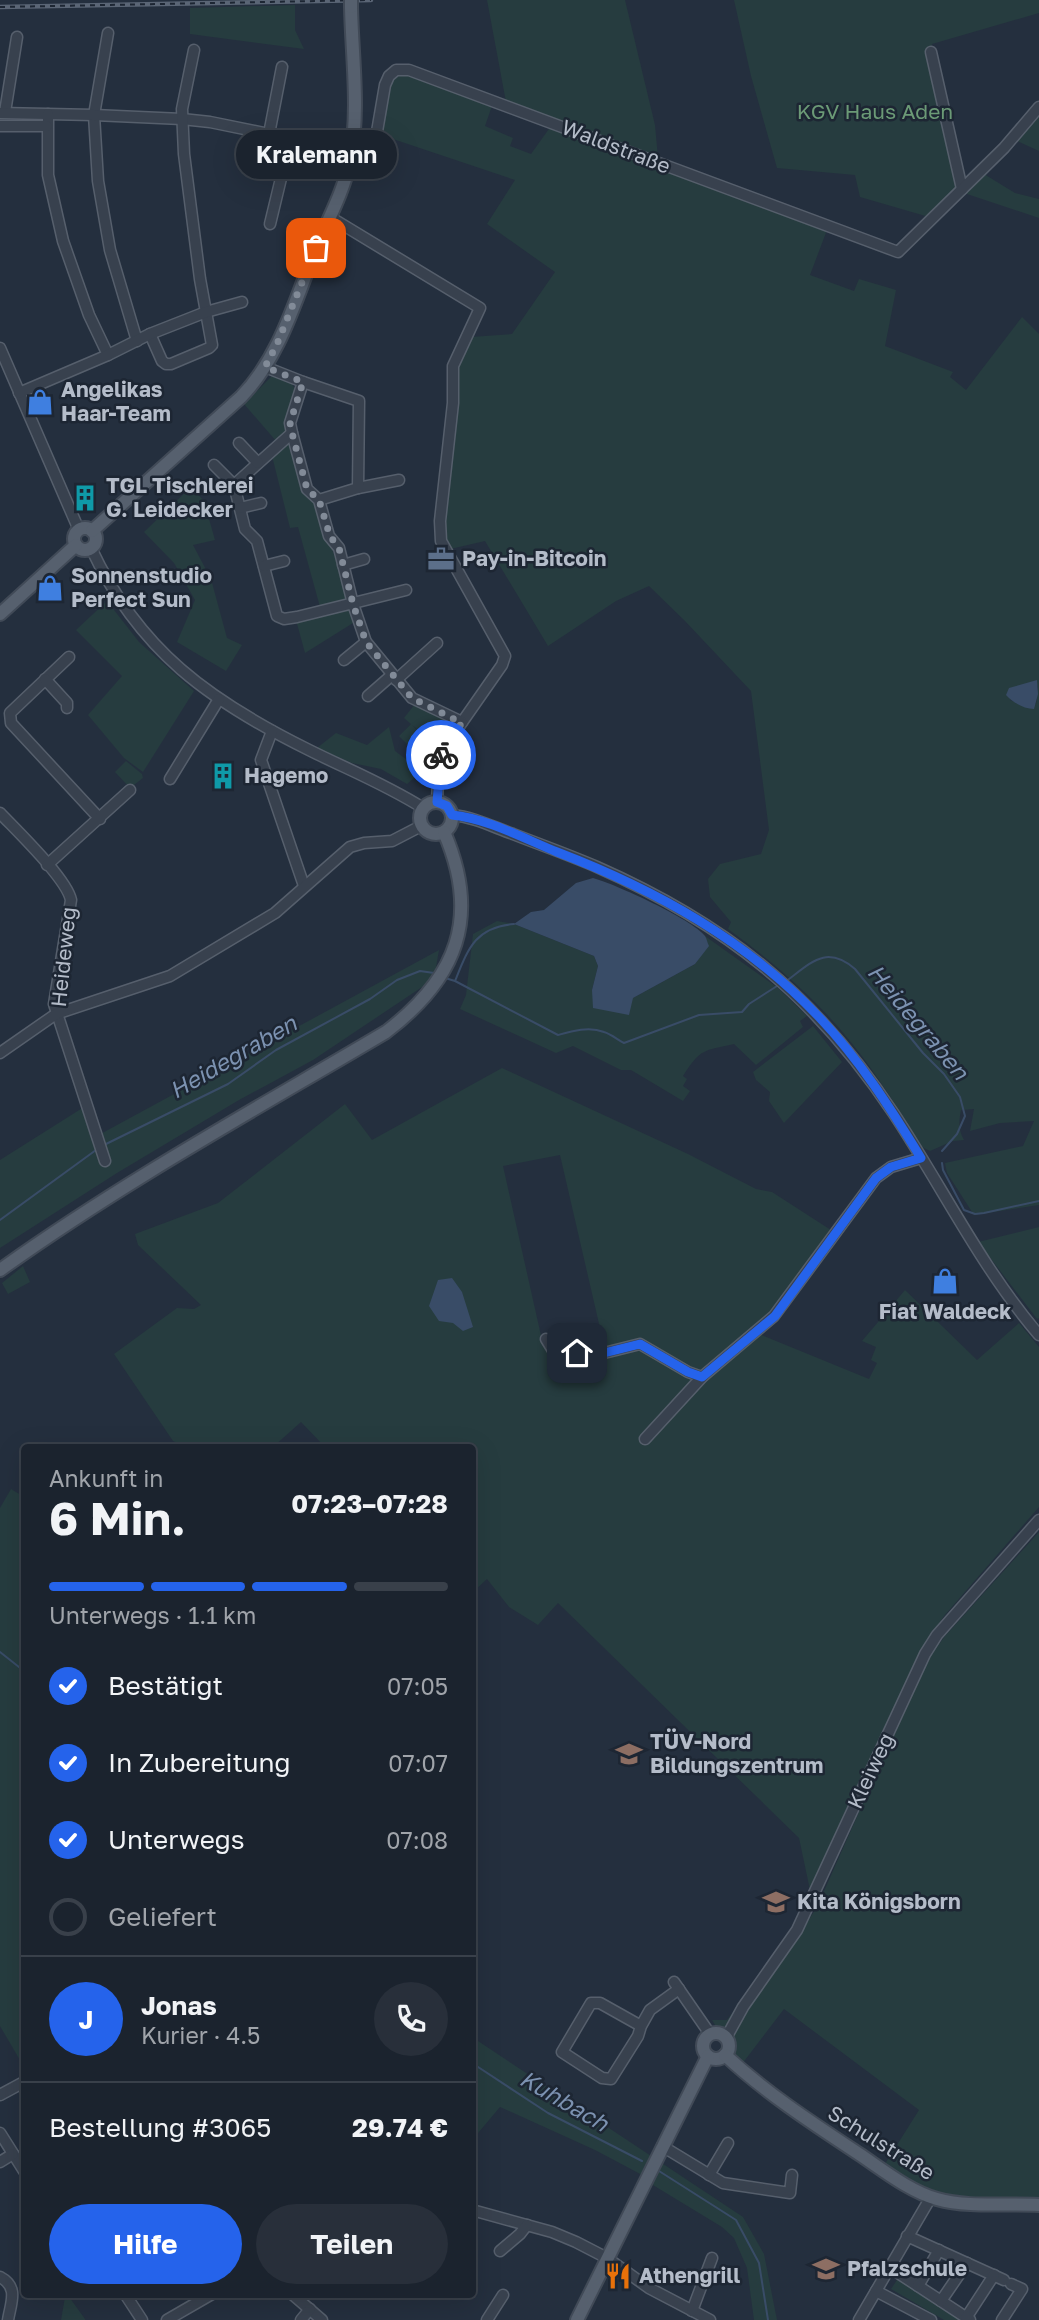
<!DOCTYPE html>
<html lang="de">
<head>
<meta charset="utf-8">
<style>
  :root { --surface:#1b232e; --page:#282f3a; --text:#f1f3f6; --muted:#a0a4aa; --line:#39404a; --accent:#2563eb }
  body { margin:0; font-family:"Golos Text",sans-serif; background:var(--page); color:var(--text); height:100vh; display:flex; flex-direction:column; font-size:26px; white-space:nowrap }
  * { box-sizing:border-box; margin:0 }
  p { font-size:23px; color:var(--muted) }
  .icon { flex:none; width:38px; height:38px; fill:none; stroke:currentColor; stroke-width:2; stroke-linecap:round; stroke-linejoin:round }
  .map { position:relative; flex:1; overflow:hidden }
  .details { position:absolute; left:21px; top:1444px; width:455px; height:854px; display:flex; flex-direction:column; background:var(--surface); border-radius:7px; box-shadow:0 7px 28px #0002,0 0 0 2px var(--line) }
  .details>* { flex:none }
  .pin { position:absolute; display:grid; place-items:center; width:60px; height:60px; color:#fff; margin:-30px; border-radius:14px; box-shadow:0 4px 10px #0006 }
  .courier { position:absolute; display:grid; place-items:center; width:70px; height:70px; margin:-35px; border:5px solid #2563eb; border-radius:50%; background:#fff; color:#222; box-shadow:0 2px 9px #0007 }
  .bubble { position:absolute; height:49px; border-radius:24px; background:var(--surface); box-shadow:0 7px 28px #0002,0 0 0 2px var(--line); font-size:23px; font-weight:700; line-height:49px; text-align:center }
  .summary em { font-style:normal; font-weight:700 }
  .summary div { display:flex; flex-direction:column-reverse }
  .summary { display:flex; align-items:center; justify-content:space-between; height:119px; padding:0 28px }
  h1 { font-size:46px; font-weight:700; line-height:52px }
  .bar { display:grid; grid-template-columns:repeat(4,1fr); gap:10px 7px; align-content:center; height:84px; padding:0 28px }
  .bar i { height:9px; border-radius:5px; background:var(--line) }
  .bar .selected { background:var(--accent) }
  .bar p { grid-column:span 4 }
  .line { display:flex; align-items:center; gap:18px; padding:0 28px; border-top:2px solid var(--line) }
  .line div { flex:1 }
  .round { display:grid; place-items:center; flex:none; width:74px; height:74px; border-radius:37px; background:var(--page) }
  ol { padding:0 28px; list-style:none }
  li { display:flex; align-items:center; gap:21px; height:77px }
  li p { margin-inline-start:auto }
  li .icon { padding:7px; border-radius:50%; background:var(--accent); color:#fff; stroke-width:4 }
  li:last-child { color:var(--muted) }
  li i { width:38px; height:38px; border:4px solid var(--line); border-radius:50% }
  .cta { display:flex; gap:14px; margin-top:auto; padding:14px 28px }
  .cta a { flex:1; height:80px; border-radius:42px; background:var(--accent); color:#fff; font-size:28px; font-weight:700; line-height:80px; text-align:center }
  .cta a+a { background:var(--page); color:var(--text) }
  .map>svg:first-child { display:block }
</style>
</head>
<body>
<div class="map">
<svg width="1039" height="2320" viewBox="0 0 1039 2320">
  <rect width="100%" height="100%" fill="#242f3e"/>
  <g fill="#263c3f" fill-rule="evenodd">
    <polygon points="487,0 625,0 655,125 658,158 506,102"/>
    <polygon points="734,0 1039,0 1039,13 932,44 929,60 959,186 929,217 860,197 855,175 777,168 751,76"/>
    <polygon points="295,5 295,30 304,49 190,34 190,8"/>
    <path d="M406,73L493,103L485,126L513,138L510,146L531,154L551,126L827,230L810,275L854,291L859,279L896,290L885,346L953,372L950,377L966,390L1022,317L1039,334V1205L974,1215L947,1173L945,1163L1023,1146L1034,1121L1000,1123L970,1131L974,1109L961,1110C959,1120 958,1130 964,1140L953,1141L930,1151L922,1147C897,1106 871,1065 840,1029C807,991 768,958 728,929L731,922L710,897L708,879L720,864L761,854L769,830L751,691L685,621L649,586L616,601L548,646L485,541L446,550L441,541L456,365L471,337L512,334L555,272L487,224L515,180L381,135L390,82L397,75ZM1036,681L1038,687L1036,704L1018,703L1010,700L1023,685Z"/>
    <polygon points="1039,114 1039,151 1015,140"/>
    <polygon points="984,174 1015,193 1039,199 1039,218 964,193"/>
    <polygon points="272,376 291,383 296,390 287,430 276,441 244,404"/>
    <path d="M285,442L292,446C314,497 333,547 348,600L320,607L298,527L290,528L272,456Z"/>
    <polygon points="191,487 204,501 215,540 193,545 211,579 227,638 242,645 226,671 177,642 195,600 174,563 144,532"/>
    <polygon points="107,601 139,642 194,691 143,772 124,758 88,715 122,676 76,630"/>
    <polygon points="348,608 353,623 305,653 296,620"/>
    <polygon points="415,704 453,723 436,745 412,725 430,744 419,756 399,736 411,724 404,718"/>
    <polygon points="389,727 395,751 422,771 407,784 381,769 352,763 317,748 336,733 367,745"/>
    <polygon points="126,761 142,774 143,778 130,788 115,772"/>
    <path d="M497,921L514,924L594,956L598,966L592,990L633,998L695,964L708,946L705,936L778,988L807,1016L800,1021L803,1027L756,1065L734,1044C703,1051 701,1048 683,1076L687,1079L683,1086L690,1091L683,1101L631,1070H621L573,1046L556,1053L460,1009L466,995L473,934Z"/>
    <polygon points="439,950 434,979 313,1060 239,1100 117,1173 0,1248 0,1160 84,1107 95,1137"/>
    <polygon points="813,1026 842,1062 784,1123 769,1101 770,1092 756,1080 753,1072"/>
    <path d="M502,1068L688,1154L756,1189L772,1192L834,1232L792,1291L754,1332L869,1379L877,1363L871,1360L876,1347L862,1341L905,1290L977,1360L1019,1323L1039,1347V1507L944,1616L921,1651L810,1890L799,1838L558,1603L538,1625L509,1607L487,1579L473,1592L472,1447H325L301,1422L273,1447H186L173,1441L114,1354L177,1308L194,1309L201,1305L138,1245L135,1234L218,1203L345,1104L372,1140ZM560,1155L600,1328L542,1340L503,1166Z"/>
    <polygon points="1039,1227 1039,1318 1037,1319 978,1242"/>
    <polygon points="23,1266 30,1282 8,1294 2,1283"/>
    <polygon points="11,1489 24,1497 24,2067 0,2026 0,1508"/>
    <polygon points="1039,1532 1039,2201 935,2195 885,2164 919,2110 784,2009 742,2064 735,2058 712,2020 727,2020 756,1981 760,1988 779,1965 817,1907 925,1663 945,1636"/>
    <polygon points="472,2037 743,2217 764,2254 777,2320 754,2320 747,2268 734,2238 722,2227 643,2179 644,2176 595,2150 500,2107 473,2139"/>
    <polygon points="899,2277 967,2320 944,2320 891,2289"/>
    <polygon points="67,2294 85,2319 85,2320 61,2320 65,2297"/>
  </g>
  <g fill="#394c67">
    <path d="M1037,680L1038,694L1034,709C1024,709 1012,702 1006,695L1009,688Z"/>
    <path d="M593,878C615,884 692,919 705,936C707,939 707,942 709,946L695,964L633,998L629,1015L593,1008L592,990L598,966L594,956L514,924L531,912L544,910L576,883Z"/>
    <polygon points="452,1278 462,1292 473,1327 463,1331 453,1323 439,1321 429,1306 438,1280"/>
  </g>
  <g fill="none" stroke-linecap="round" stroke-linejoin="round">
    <g stroke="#394c67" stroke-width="2">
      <path d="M445,978L455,981C468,949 475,927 514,924"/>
      <path d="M455,981L558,1035C572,1031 589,1026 604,1032C611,1034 618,1040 624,1043L699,1015L742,1012L749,1004L777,986"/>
      <path d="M785,982C811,963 826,944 855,969L923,1053L944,1074L960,1097L965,1116L957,1134L942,1151"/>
      <polyline points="104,1145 228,1084 276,1050 370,999 397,980 420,971 434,973"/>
      <polyline points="942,1163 943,1170 964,1210 975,1214 984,1213 1039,1201"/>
      <polyline points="0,1220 96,1150"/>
      <polyline points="0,1652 24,1671"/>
      <polyline points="472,2063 548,2113 642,2161"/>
      <polyline points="659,2171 736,2220 759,2263 768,2320"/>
    </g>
    <g stroke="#565f6c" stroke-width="13">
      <g id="minor">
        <polyline points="108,33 94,115 98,181 110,250 137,341"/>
        <polyline points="931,52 962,189"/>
        <polyline points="5,112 17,37"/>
        <path d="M0,113L94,115L182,119L210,122L269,134L350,161C360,160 368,159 374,149L385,85L389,76L396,70H409L898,252L1004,148L1039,107"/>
        <polyline points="48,114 48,175 63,241 89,315 108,355"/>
        <polyline points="0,126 47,126"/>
        <polyline points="269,134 282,67"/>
        <polyline points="330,217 480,308 453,366 453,403 440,521 441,541 505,656 502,665 442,751 439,761 437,801"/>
        <polyline points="270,224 290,141"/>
        <polyline points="150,334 162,361 166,364 171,364 209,348 212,345 200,279 184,154 182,109 194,50"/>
        <polyline points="0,348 79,530"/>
        <polyline points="265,367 303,382"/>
        <polyline points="19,393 108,355 150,334 206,312 242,302"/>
        <polyline points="292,433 234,485 245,529 257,541 277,616 284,619 297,617 406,590"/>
        <polyline points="239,443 258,463"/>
        <polyline points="214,465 234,485"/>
        <polyline points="358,488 399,480"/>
        <polyline points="319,500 358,488 359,401 303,382 290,423 292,433 307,489 319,500 329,536 339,548 353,604 366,642 412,698 462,722"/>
        <polyline points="240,508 261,503"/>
        <path d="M91,548C139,651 210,701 309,750C347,769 387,785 423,808"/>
        <polyline points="343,565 364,559"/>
        <polyline points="264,566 284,561"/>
        <polyline points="69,657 10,713 11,723 100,819"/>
        <polyline points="344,660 366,642"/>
        <polyline points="45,679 67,703 67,708"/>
        <polyline points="396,680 437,643"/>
        <polyline points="368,696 392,675"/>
        <polyline points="272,731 261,760 304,886"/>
        <polyline points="170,779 219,699"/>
        <path d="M0,813C17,831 67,879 71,900L54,1004L105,1161"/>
        <path d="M452,815C474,817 493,827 513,834C541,845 569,855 597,867C726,924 815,995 894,1114C943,1188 981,1267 1039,1335"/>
        <polyline points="47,865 130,790"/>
        <polyline points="0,1053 56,1014 170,976 275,913 350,847 364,843 392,841 421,826"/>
        <polyline points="546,1339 554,1352 600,1354 640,1344 688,1372 702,1377"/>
        <polyline points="645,1439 702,1377 774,1316 876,1178 891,1167 921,1158"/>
        <polyline points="674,1982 710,2034"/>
        <polyline points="641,2026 638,2036 611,2079 602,2078 562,2052 591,2003 600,2003 641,2026 650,2010 679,1989"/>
        <polyline points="726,2038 743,2007 797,1930 925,1654 937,1635 1039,1520"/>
        <polyline points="0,2095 24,2082"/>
        <polyline points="0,2133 24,2171"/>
        <polyline points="662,2146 723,2183 790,2193 792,2175"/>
        <polyline points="0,2162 13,2154"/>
        <polyline points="709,2175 728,2143"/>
        <polyline points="472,2210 552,2232 576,2242 607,2258 649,2288 710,2320"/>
        <polyline points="907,2236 1004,2280"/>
        <polyline points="500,2251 520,2234 527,2225"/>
        <polyline points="889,2267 970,2320"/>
        <path d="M0,2277C19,2287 11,2302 8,2320"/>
        <polyline points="918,2286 939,2250"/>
        <polyline points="876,2291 931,2320"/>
        <polyline points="125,2294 142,2320"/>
        <polyline points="292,2294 322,2320"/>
        <polyline points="941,2301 967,2263"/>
        <polyline points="692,2311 712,2258"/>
        <polyline points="966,2318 994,2275"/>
        <polyline points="167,2320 212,2294"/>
        <polyline points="301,2320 310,2309"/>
        <polyline points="487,2320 503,2295"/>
        <polyline points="859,2320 931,2197"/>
        <polyline points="1002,2320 1022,2289 1011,2284"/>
      </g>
    </g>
    <g stroke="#414a57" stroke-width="16">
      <g id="major">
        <circle cx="85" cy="539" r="11"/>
        <path d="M92,531L241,397C281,356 296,297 317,246C329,218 344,190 350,161C360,111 352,57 351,7"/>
        <polyline points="0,614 76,545"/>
        <circle cx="436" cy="818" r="16"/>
        <path d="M0,1270C123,1182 256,1109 386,1032C457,978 481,917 444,832"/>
        <circle cx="716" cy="2046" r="13"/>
        <path d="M725,2055C766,2093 812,2123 859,2154C883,2170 909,2191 937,2199C969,2208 1006,2203 1039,2205"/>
        <polyline points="577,2320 708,2056"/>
      </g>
    </g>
    <use href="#minor" stroke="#38414e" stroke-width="10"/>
    <use href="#major" stroke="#56606e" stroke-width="12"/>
    <g stroke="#5a6575" stroke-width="4.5">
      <polyline id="rail" points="0,7 371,0"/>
    </g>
    <use href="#rail" stroke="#1d2633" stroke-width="2" stroke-dasharray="5" stroke-linecap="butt"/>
    <g stroke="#414a57" stroke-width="16" stroke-linecap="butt">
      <polyline id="major-bridge" points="351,0 351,7"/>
    </g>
    <use href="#major-bridge" stroke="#56606e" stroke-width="12"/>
  </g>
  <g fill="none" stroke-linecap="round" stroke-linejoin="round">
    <polyline stroke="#828b98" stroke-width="7" stroke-dasharray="0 12.6" points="316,248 277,344 265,367 303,382 290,423 292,433 307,489 319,500 330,536 339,548 353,604 366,642 412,698 462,723 446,743 441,755"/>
    <path stroke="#2563eb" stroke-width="9" d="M441,755L437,802L447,806L452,815C486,818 525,839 557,852C656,890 746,940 819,1017C859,1059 891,1109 921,1158L891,1167L876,1178L775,1316L702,1377L688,1372L640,1344L600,1354L577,1353"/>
  </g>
  <defs>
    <g id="shop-bare" transform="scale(2.1)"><path d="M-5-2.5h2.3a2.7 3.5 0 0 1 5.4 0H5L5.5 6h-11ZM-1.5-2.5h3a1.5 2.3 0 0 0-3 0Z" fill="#3f7fe0" stroke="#1d2633" stroke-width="2.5" paint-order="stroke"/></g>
    <g id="building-bare" transform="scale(2.1)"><path d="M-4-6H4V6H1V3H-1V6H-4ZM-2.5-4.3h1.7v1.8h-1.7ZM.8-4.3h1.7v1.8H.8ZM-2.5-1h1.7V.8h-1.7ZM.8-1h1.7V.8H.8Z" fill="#0f9aa8" stroke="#1d2633" stroke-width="2.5" paint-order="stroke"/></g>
    <g id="office-bare" transform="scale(2.1)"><path d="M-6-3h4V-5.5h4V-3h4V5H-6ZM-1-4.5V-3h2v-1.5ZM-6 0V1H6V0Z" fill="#5c6f8a" stroke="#1d2633" stroke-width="2.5" paint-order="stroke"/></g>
    <g id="school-bare" transform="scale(2.1)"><path d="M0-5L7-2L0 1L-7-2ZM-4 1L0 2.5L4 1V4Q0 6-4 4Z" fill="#8d6e63" stroke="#1d2633" stroke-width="2.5" paint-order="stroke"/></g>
    <g id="restaurant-bare" transform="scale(2.1)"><path d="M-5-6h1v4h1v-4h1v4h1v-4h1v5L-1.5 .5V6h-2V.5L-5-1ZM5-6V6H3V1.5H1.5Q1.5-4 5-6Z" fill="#e8710a" stroke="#1d2633" stroke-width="2.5" paint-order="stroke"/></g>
  </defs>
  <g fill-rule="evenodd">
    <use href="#shop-bare" x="40" y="402"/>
    <use href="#building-bare" x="85" y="498"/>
    <use href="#office-bare" x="441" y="559"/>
    <use href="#shop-bare" x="50" y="588"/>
    <use href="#building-bare" x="223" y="776"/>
    <use href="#shop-bare" x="945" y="1281"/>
    <use href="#school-bare" x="629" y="1754"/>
    <use href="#school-bare" x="776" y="1902"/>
    <use href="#school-bare" x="826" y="2269"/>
    <use href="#restaurant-bare" x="618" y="2276"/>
  </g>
  <g text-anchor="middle" stroke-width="5" stroke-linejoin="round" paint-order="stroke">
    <g font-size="21" fill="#6b9a76" stroke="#1d2633">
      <text x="875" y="119">KGV Haus Aden</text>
    </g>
    <g font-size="21" fill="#b4bcc9" stroke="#1d2633">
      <text transform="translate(616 147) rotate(21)" y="7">Waldstraße</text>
      <text transform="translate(64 957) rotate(-84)" y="7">Heideweg</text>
      <text transform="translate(871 1771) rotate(-65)" y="7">Kleiweg</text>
      <text transform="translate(881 2143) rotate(32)" y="7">Schulstraße</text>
    </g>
    <g font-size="21" font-weight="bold" fill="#b4bcc9" stroke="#1d2633" text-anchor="start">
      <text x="61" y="397">Angelikas<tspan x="61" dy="24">Haar-Team</tspan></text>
      <text x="106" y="493">TGL Tischlerei<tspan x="106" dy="24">G. Leidecker</tspan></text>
      <text x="462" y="566">Pay-in-Bitcoin</text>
      <text x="71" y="583">Sonnenstudio<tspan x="71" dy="24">Perfect Sun</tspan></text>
      <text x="244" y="783">Hagemo</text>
      <text x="945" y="1319" text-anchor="middle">Fiat Waldeck</text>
      <text x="650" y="1749">TÜV-Nord<tspan x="650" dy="24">Bildungszentrum</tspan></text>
      <text x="797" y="1909">Kita Königsborn</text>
      <text x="847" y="2276">Pfalzschule</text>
      <text x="639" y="2283">Athengrill</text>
    </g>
    <g font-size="23" font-style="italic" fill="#7c92b1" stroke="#1d2633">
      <text transform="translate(918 1022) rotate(50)" y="8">Heidegraben</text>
      <text transform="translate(233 1057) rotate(-30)" y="8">Heidegraben</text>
      <text transform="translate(564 2101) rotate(30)" y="8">Kuhbach</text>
    </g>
  </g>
</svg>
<div class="pin" style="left:316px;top:248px;background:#ea580c"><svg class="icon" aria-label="bag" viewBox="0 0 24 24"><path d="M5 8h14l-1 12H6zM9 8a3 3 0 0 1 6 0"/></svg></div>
<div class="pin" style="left:577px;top:1353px;background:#1f2937"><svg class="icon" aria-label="home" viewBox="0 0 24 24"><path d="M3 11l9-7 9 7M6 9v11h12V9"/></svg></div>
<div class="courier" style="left:441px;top:755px"><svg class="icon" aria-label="bike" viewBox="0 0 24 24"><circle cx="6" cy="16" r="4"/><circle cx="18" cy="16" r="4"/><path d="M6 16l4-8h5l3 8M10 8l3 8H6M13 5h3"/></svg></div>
<div class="bubble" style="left:236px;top:130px;width:161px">Kralemann</div>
<section class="details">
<div class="summary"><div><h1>6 Min.</h1><p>Ankunft in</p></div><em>07:23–07:28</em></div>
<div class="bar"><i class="selected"></i><i class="selected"></i><i class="selected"></i><i></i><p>Unterwegs · 1.1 km</p></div>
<ol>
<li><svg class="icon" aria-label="check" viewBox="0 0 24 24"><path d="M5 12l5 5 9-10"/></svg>Bestätigt<p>07:05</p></li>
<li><svg class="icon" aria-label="check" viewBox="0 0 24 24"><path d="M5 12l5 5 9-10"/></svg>In Zubereitung<p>07:07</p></li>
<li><svg class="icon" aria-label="check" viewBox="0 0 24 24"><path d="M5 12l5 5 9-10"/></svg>Unterwegs<p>07:08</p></li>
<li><i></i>Geliefert</li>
</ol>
<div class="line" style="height:126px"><b class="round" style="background:var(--accent);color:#fff">J</b><div><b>Jonas</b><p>Kurier · 4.5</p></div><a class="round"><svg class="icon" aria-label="phone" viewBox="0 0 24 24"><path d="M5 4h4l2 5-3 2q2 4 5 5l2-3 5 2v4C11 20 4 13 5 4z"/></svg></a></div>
<div class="line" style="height:91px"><div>Bestellung #3065</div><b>29.74 €</b></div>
<div class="cta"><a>Hilfe</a><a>Teilen</a></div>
</section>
</div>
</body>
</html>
